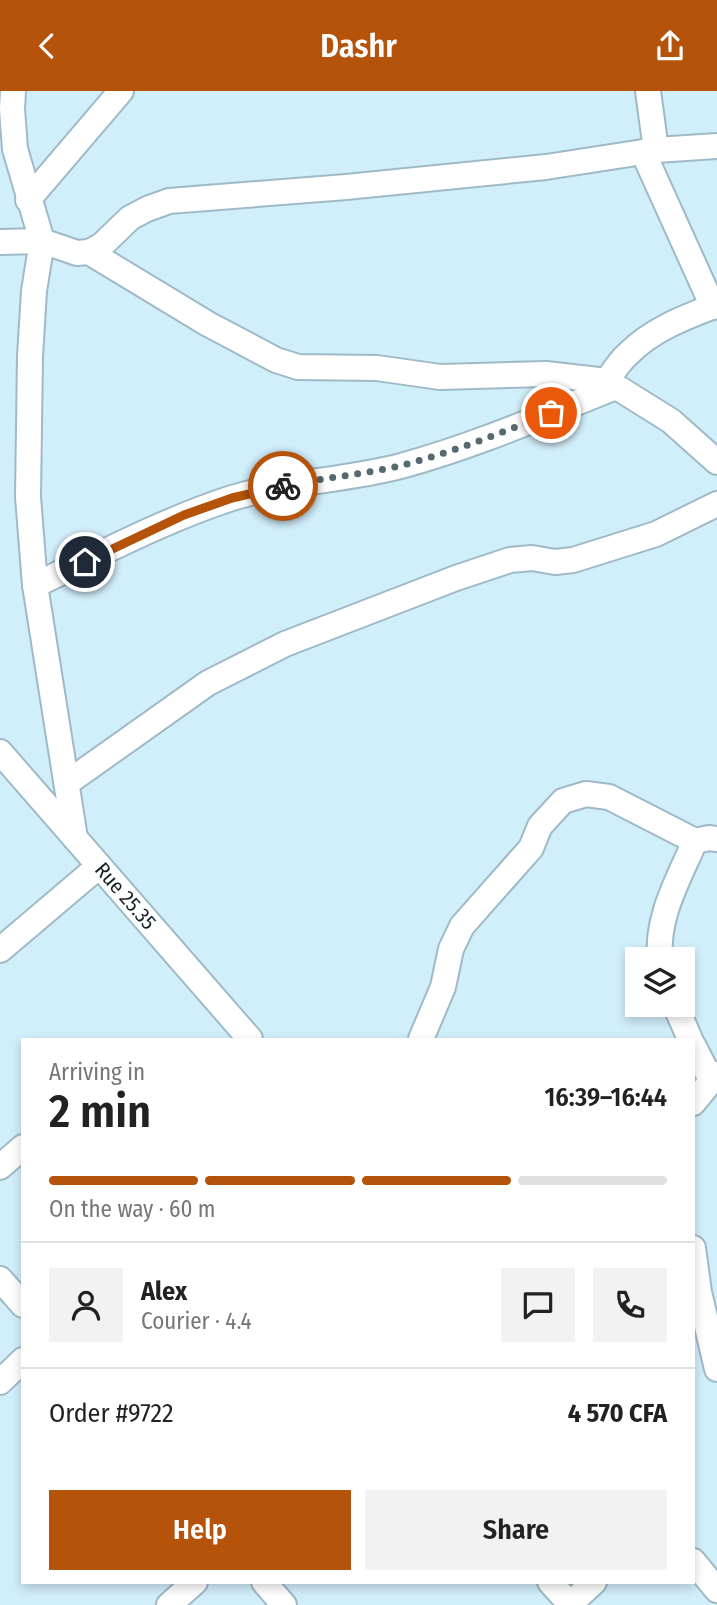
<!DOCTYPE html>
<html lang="en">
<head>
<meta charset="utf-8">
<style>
  :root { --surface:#fff; --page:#f2f2f2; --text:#222; --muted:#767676; --line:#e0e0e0; --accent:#b45309 }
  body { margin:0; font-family:"Fira Sans Condensed",sans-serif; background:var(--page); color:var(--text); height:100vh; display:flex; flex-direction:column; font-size:26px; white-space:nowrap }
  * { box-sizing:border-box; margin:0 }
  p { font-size:23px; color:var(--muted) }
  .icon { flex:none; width:38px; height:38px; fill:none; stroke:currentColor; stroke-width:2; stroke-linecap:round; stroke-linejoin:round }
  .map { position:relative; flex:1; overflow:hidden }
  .side { position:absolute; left:21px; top:947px; width:674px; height:546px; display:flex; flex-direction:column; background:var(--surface); border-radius:0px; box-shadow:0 4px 10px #0003 }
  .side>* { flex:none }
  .controls { position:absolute; left:625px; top:856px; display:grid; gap:14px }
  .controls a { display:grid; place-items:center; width:70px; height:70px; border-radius:0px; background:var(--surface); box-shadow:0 4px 10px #0003; font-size:35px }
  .pin { position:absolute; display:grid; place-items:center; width:60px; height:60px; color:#fff; margin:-30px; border:4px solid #fff; border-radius:50%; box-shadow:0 2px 7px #0007 }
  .courier { position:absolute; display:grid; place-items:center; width:70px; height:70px; margin:-35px; border:5px solid #b45309; border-radius:50%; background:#fff; color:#222; box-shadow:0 2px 9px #0007 }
  .head em { font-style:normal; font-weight:600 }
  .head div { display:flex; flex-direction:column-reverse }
  .head { display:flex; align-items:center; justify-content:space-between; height:119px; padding:0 28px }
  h1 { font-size:46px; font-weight:600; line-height:52px }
  .bar { display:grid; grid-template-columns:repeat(4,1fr); gap:10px 7px; align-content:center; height:84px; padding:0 28px }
  .bar i { height:9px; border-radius:5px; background:var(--line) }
  .bar .active { background:var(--accent) }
  .bar p { grid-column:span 4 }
  .line { display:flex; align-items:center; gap:18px; padding:0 28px; border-top:2px solid var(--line) }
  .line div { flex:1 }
  .round { display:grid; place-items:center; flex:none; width:74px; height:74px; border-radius:0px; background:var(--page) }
  .cta { display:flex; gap:14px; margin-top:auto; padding:14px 28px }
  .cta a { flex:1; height:80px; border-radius:0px; background:var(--accent); color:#fff; font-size:28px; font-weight:600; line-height:80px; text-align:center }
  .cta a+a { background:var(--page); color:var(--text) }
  header { display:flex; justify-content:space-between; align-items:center; height:91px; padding:0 28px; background:var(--accent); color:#fff; font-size:32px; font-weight:600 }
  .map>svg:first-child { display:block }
</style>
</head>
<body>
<header><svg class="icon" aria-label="back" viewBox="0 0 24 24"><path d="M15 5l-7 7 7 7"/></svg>Dashr<svg class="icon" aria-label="share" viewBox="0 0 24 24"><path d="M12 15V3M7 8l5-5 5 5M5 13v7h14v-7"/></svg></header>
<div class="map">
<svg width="717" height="1514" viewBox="0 0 717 1514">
  <rect width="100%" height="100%" fill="#d1eefb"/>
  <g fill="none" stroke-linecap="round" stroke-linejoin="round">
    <g stroke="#9fbac7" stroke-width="28">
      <g id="minor">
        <polyline points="13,0 12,18 15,58 42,150 34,200 30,265 28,406 35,494 75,747"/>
        <polyline points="648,0 656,59"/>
        <polyline points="643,61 713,216"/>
        <polyline points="28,109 121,0"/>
        <polyline points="0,151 42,150 77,162 89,161 102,154 130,127 147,118 169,110 346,96 546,76 656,59 717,55"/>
        <polyline points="89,161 208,233 276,269 298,276 377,277 440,286 546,283 607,290"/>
        <path d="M717,214C685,226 651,239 627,264C619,271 613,281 607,290L671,330L717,371"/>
        <path d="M35,494C99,464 162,430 229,408C285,390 345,390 401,375C475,355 545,324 616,296"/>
        <path id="s1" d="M0,661L250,948"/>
        <polyline points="67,692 208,592 285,553 456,487 510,469 532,467 555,471 573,469 656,443 717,413"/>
        <polyline points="0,859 99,775"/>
        <path d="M660,868C656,826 679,787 695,750"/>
        <polyline points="675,914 690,948"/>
        <polyline points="421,948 443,896 451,858 462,835 531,757 540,735 563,710 586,703 609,706 695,750 709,747 717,748"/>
        <polyline points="693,954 711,989"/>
        <polyline points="693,1012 717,983"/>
        <polyline points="0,1076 23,1056"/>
        <polyline points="693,1157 699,1201 717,1278"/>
        <polyline points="0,1188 23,1214"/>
        <polyline points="0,1291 23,1269"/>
        <polyline points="693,1470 717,1499"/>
        <polyline points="264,1491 284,1514"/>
        <polyline points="550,1491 571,1514"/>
        <polyline points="169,1514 195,1491"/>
        <polyline points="569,1514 594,1491"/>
      </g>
    </g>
    <use href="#minor" stroke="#fff" stroke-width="24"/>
  </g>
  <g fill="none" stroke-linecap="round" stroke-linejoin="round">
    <path stroke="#576870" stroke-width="7" stroke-dasharray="0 12.6" d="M283,395C321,387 361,384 399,375C451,362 501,342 551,322"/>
    <polyline stroke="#b45309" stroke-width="9" points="85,471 184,424 232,407 283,395"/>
  </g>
  <g text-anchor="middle" stroke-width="7" stroke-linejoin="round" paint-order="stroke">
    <g font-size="21" fill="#152025" stroke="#fff">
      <text dy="7" stroke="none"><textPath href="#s1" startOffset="191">Rue 25.35</textPath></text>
    </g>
  </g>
</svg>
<div class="controls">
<a><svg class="icon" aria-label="layers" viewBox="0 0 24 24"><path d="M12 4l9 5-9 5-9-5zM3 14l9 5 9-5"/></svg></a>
</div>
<div class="pin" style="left:551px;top:322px;background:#ea580c"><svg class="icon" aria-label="bag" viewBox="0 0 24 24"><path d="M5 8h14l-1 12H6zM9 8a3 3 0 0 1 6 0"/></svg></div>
<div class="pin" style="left:85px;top:471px;background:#1f2937"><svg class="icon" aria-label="home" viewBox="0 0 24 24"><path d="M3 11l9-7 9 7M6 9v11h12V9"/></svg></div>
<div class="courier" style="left:283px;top:395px"><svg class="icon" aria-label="bike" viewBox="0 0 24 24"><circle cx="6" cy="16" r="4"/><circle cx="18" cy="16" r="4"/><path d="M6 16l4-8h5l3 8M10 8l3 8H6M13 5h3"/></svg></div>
<section class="side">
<div class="head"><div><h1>2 min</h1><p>Arriving in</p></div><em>16:39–16:44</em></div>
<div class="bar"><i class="active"></i><i class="active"></i><i class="active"></i><i></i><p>On the way · 60 m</p></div>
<div class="line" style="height:126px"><a class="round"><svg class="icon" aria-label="person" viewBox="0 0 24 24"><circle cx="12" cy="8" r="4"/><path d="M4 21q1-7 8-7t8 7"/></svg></a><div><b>Alex</b><p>Courier · 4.4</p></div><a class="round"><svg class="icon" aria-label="chat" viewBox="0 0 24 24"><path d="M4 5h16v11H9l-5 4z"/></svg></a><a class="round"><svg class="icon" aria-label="phone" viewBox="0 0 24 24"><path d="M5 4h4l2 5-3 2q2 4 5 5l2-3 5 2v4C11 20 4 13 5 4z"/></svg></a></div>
<div class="line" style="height:91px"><div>Order #9722</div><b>4 570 CFA</b></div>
<div class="cta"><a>Help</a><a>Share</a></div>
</section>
</div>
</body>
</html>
